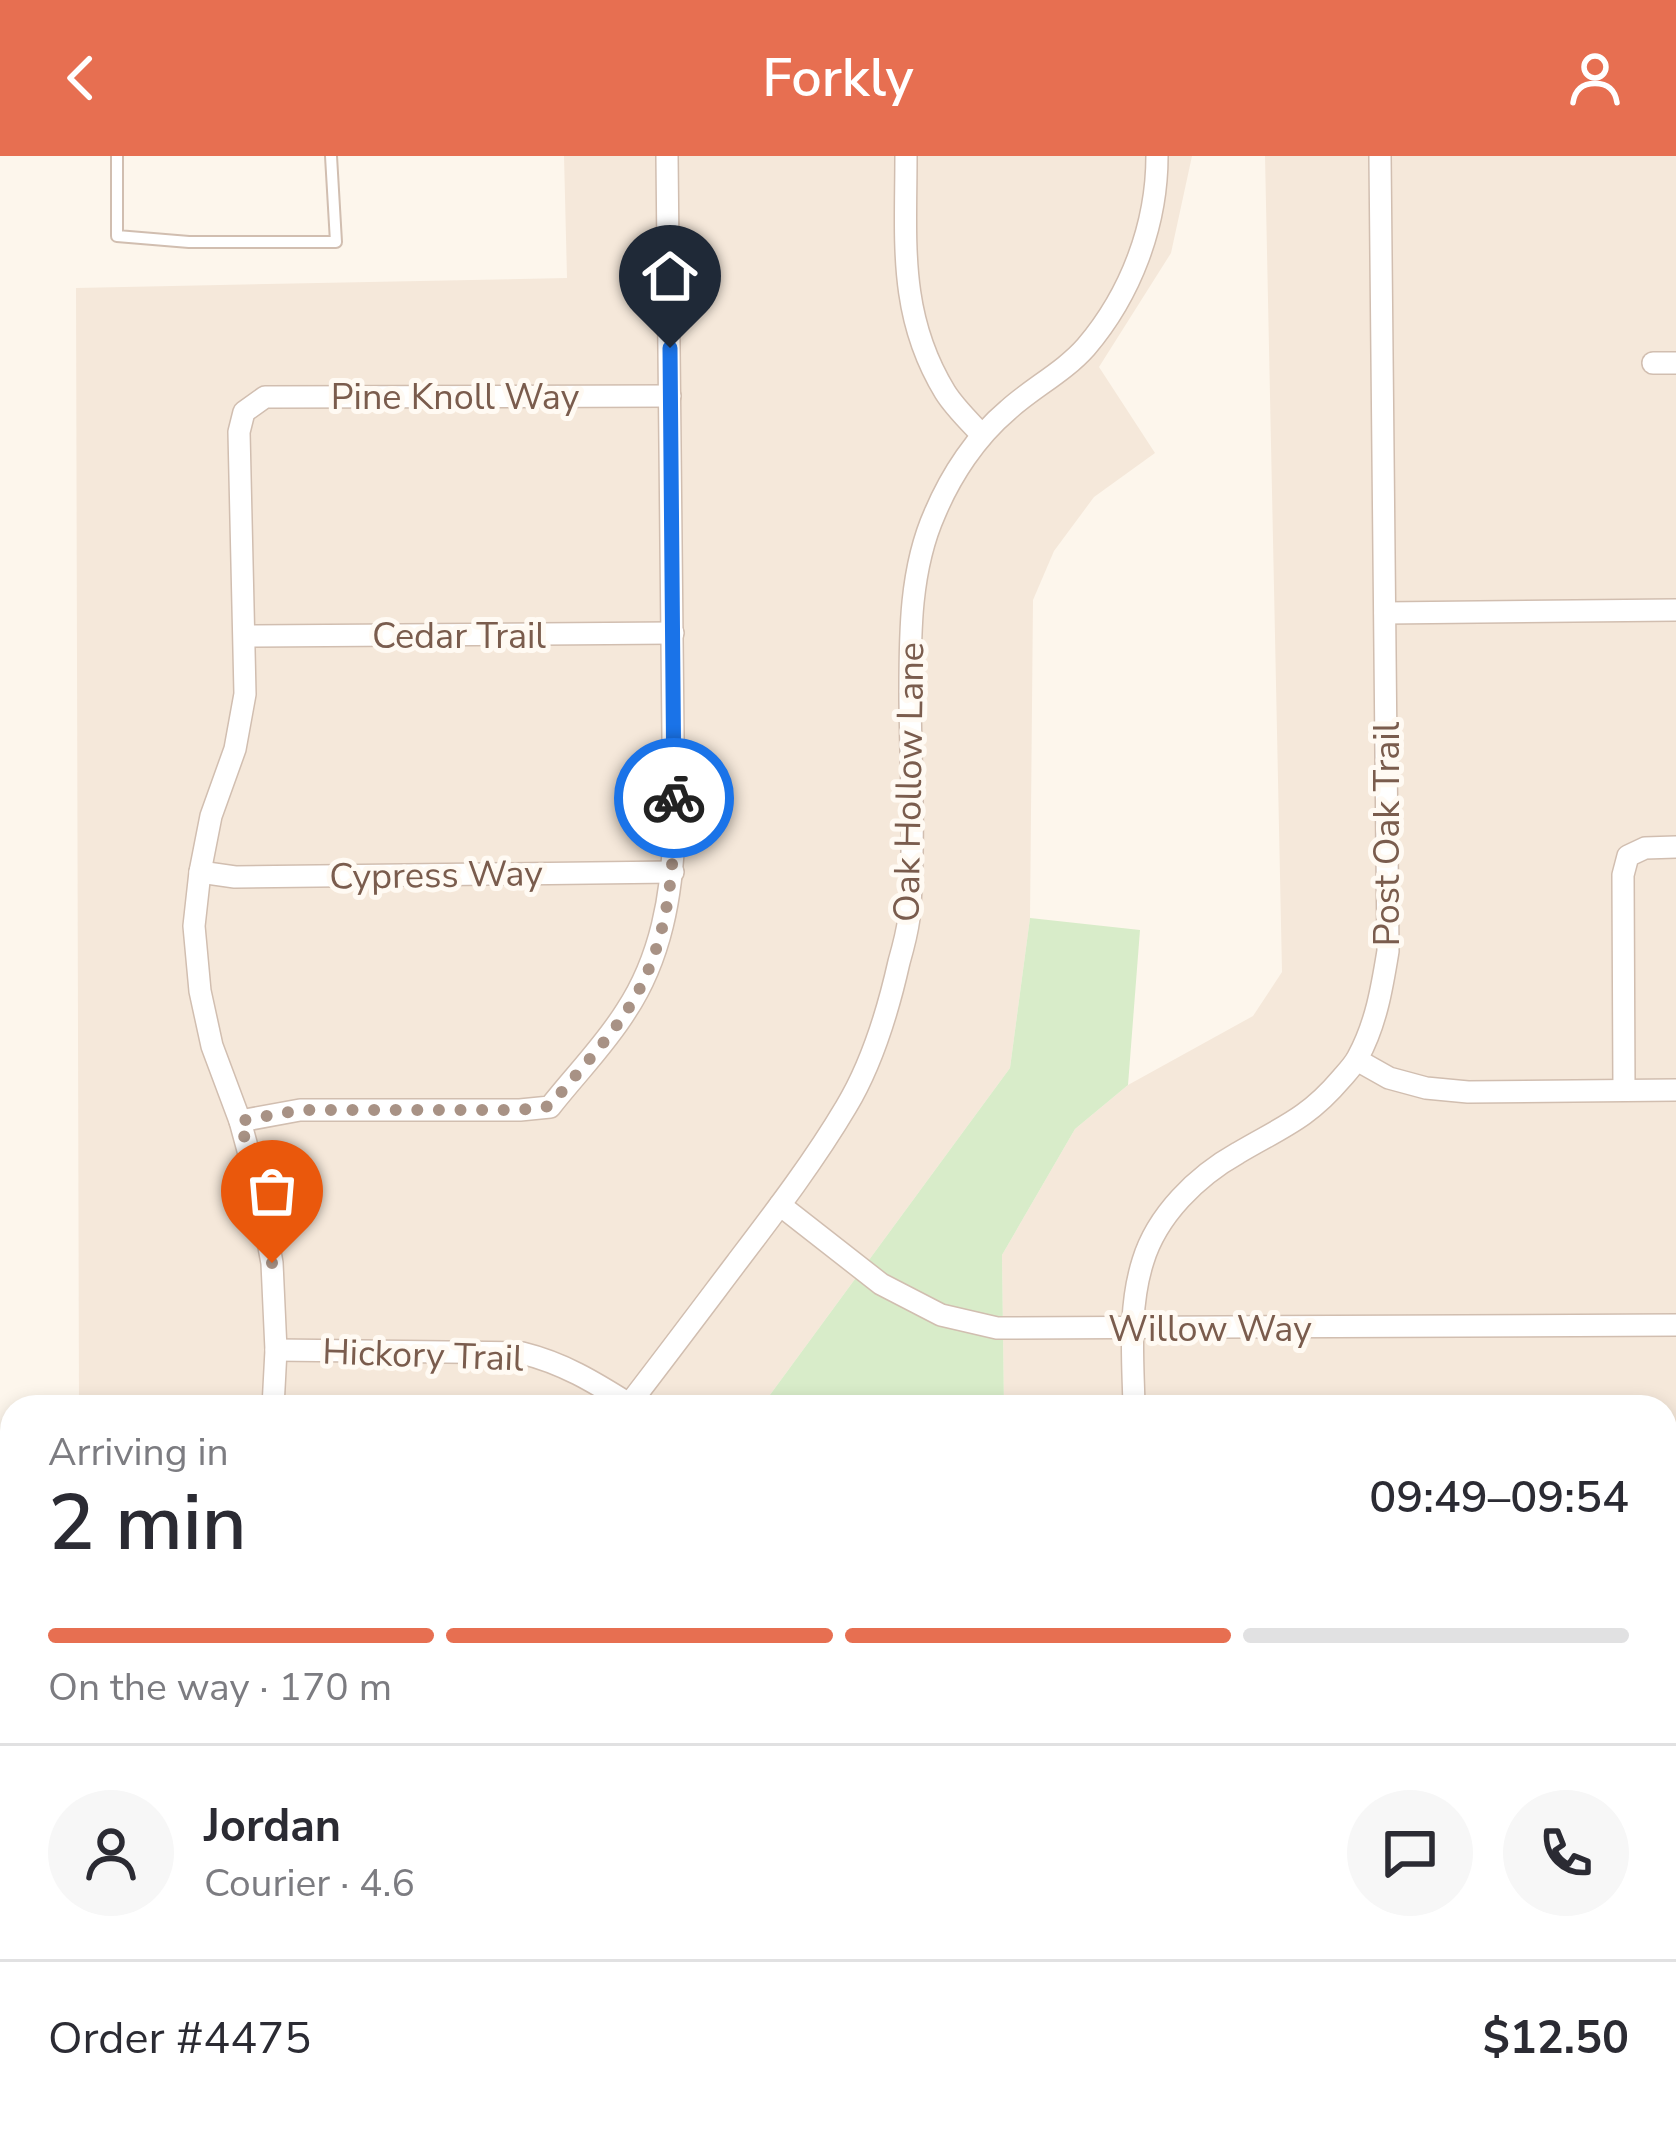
<!DOCTYPE html>
<html lang="en">
<head>
<meta charset="utf-8">
<style>
  :root { --surface:#fff; --page:#f7f7f7; --text:#2b2b33; --muted:#7c7c81; --line:#e1e1e2; --accent:#e76f51 }
  body { margin:0; font-family:"Nunito Sans",sans-serif; background:var(--page); color:var(--text); height:100vh; display:flex; flex-direction:column; font-size:45px; white-space:nowrap }
  * { box-sizing:border-box; margin:0 }
  p { font-size:39px; color:var(--muted) }
  .icon { flex:none; width:66px; height:66px; fill:none; stroke:currentColor; stroke-width:2; stroke-linecap:round; stroke-linejoin:round }
  .map { position:relative; flex:1; overflow:hidden }
  .panel { position:absolute; left:0px; top:1239px; width:1677px; height:747px; display:flex; flex-direction:column; background:var(--surface); border-radius:36px 36px 0 0; box-shadow:0 6px 18px #0003 }
  .panel>* { flex:none }
  .pin { position:absolute; display:grid; place-items:center; width:102px; height:102px; color:#fff; margin:-123px -51px; border-radius:50% 50% 50% 0; rotate:-45deg; box-shadow:0 0 12px #0007 }
  .pin .icon { rotate:45deg }
  .courier { position:absolute; display:grid; place-items:center; width:120px; height:120px; margin:-60px; border:9px solid #1a73e8; border-radius:50%; background:#fff; color:#222; box-shadow:0 3px 15px #0007 }
  .head em { font-style:normal; font-weight:600 }
  .head div { display:flex; flex-direction:column-reverse }
  .head { display:flex; align-items:center; justify-content:space-between; height:204px; padding:0 48px }
  h1 { font-size:78px; font-weight:600; line-height:90px }
  .bar { display:grid; grid-template-columns:repeat(4,1fr); gap:18px 12px; align-content:center; height:144px; padding:0 48px }
  .bar i { height:15px; border-radius:9px; background:var(--line) }
  .bar .selected { background:var(--accent) }
  .bar p { grid-column:span 4 }
  .line { display:flex; align-items:center; gap:30px; padding:0 48px; border-top:3px solid var(--line) }
  .line div { flex:1 }
  .round { display:grid; place-items:center; flex:none; width:126px; height:126px; border-radius:63px; background:var(--page) }
  header { display:flex; justify-content:space-between; align-items:center; height:156px; padding:0 48px; background:var(--accent); color:#fff; font-size:54px; font-weight:600 }
  .map>svg:first-child { display:block }
</style>
</head>
<body>
<header><svg class="icon" aria-label="back" viewBox="0 0 24 24"><path d="M15 5l-7 7 7 7"/></svg>Forkly<svg class="icon" aria-label="person" viewBox="0 0 24 24"><circle cx="12" cy="8" r="4"/><path d="M4 21q1-7 8-7t8 7"/></svg></header>
<div class="map">
<svg width="1676" height="1985" viewBox="0 0 1676 1985">
  <rect width="100%" height="100%" fill="#fdf6ec"/>
  <g fill="#f5e8da">
    <polygon points="564,0 1192,0 1171,97 1099,211 1155,297 1094,341 1054,395 1033,444 1030,762 1010,912 761,1251 79,1251 76,132 567,122"/>
    <polygon points="1265,0 1676,0 1676,1792 1665,1792 1665,1251 1004,1251 1002,1099 1075,973 1128,929 1253,860 1282,816"/>
    <polygon points="0,1804 12,1804 12,1974 566,1974 564,1985 0,1985"/>
    <polygon points="737,1974 1455,1974 1453,1985 732,1985"/>
  </g>
  <g fill="#d8ecc9">
    <polygon points="1030,762 1140,774 1128,929 1075,973 1002,1099 1004,1251 761,1251 1010,912"/>
    <polygon points="566,1974 737,1974 732,1985 564,1985"/>
  </g>
  <g fill="none" stroke-linecap="round" stroke-linejoin="round">
    <g stroke="#d1beb0" stroke-width="14">
      <polyline id="service" points="117,0 117,80 189,86 336,86 331,0"/>
    </g>
    <g stroke="#d1beb0" stroke-width="24">
      <g id="minor">
        <path d="M906,0C906,86 898,159 945,236C955,252 970,266 982,279"/>
        <polyline points="1653,207 1676,207"/>
        <polyline points="1385,457 1676,454"/>
        <polyline points="245,480 673,477"/>
        <polyline points="200,716 235,721 673,716"/>
        <polyline points="1357,904 1389,922 1426,932 1468,936 1676,934"/>
        <polyline points="1624,934 1623,719 1628,700 1645,692 1676,691"/>
        <path d="M240,965L300,954H520L550,951C575,919 605,889 626,855C661,802 672,739 674,676L667,0"/>
        <polyline points="780,1049 881,1128 941,1159 997,1172 1676,1169"/>
        <path d="M276,1194L522,1197C563,1207 594,1226 629,1248"/>
        <polyline points="273,1251 276,1194 272,1107 258,1031 240,965 212,890 200,835 194,770 200,716 211,660 235,593 245,538 239,276 244,256 265,241 670,240"/>
        <path d="M627,1251C664,1203 700,1155 737,1106C775,1056 814,1005 846,951C872,908 888,855 899,806C903,792 907,777 909,762C915,690 911,616 910,544C910,482 909,415 935,357C951,319 976,281 1008,254C1032,232 1064,216 1086,191C1131,138 1157,69 1157,0"/>
        <path d="M1134,1251C1133,1203 1128,1152 1143,1105C1157,1059 1197,1020 1238,997C1282,971 1307,963 1341,923C1347,916 1354,909 1358,901C1376,868 1382,832 1388,795L1380,0"/>
        <polyline points="1665,1410 1676,1410"/>
        <polyline points="1665,1647 1676,1647"/>
        <polyline points="0,1922 12,1922"/>
        <polyline points="438,1985 438,1974"/>
        <polyline points="889,1985 893,1974"/>
        <polyline points="1325,1985 1326,1974"/>
      </g>
    </g>
    <use href="#service" stroke="#fff" stroke-width="10"/>
    <use href="#minor" stroke="#fff" stroke-width="21"/>
  </g>
  <g fill="none" stroke-linecap="round" stroke-linejoin="round">
    <path stroke="#a89285" stroke-width="12" stroke-dasharray="0 21.6" d="M272,1107L258,1031L240,965L300,954H520L550,950C575,919 604,889 626,856C668,793 675,716 674,642"/>
    <polyline stroke="#1a73e8" stroke-width="15" points="670,192 674,642"/>
  </g>
  <g text-anchor="middle" stroke-width="10" stroke-linejoin="round" paint-order="stroke">
    <g font-size="36" fill="#7a5c4d" stroke="#fffaf3">
      <text x="455" y="253">Pine Knoll Way</text>
      <text x="459" y="492">Cedar Trail</text>
      <text transform="translate(908 626) rotate(-89)" y="13">Oak Hollow Lane</text>
      <text transform="translate(1386 678) rotate(-90)" y="13">Post Oak Trail</text>
      <text transform="translate(436 718) rotate(-1)" y="13">Cypress Way</text>
      <text x="1210" y="1185">Willow Way</text>
      <text transform="translate(423 1198) rotate(2)" y="13">Hickory Trail</text>
    </g>
  </g>
</svg>
<div class="pin" style="left:272px;top:1107px;background:#ea580c"><svg class="icon" aria-label="bag" viewBox="0 0 24 24"><path d="M5 8h14l-1 12H6zM9 8a3 3 0 0 1 6 0"/></svg></div>
<div class="pin" style="left:670px;top:192px;background:#1f2937"><svg class="icon" aria-label="home" viewBox="0 0 24 24"><path d="M3 11l9-7 9 7M6 9v11h12V9"/></svg></div>
<div class="courier" style="left:674px;top:642px"><svg class="icon" aria-label="bike" viewBox="0 0 24 24"><circle cx="6" cy="16" r="4"/><circle cx="18" cy="16" r="4"/><path d="M6 16l4-8h5l3 8M10 8l3 8H6M13 5h3"/></svg></div>
<section class="panel">
<div class="head"><div><h1>2 min</h1><p>Arriving in</p></div><em>09:49–09:54</em></div>
<div class="bar"><i class="selected"></i><i class="selected"></i><i class="selected"></i><i></i><p>On the way · 170 m</p></div>
<div class="line" style="height:216px"><a class="round"><svg class="icon" aria-label="person" viewBox="0 0 24 24"><circle cx="12" cy="8" r="4"/><path d="M4 21q1-7 8-7t8 7"/></svg></a><div><b>Jordan</b><p>Courier · 4.6</p></div><a class="round"><svg class="icon" aria-label="chat" viewBox="0 0 24 24"><path d="M4 5h16v11H9l-5 4z"/></svg></a><a class="round"><svg class="icon" aria-label="phone" viewBox="0 0 24 24"><path d="M5 4h4l2 5-3 2q2 4 5 5l2-3 5 2v4C11 20 4 13 5 4z"/></svg></a></div>
<div class="line" style="height:156px"><div>Order #4475</div><b>$12.50</b></div>
</section>
</div>
</body>
</html>
